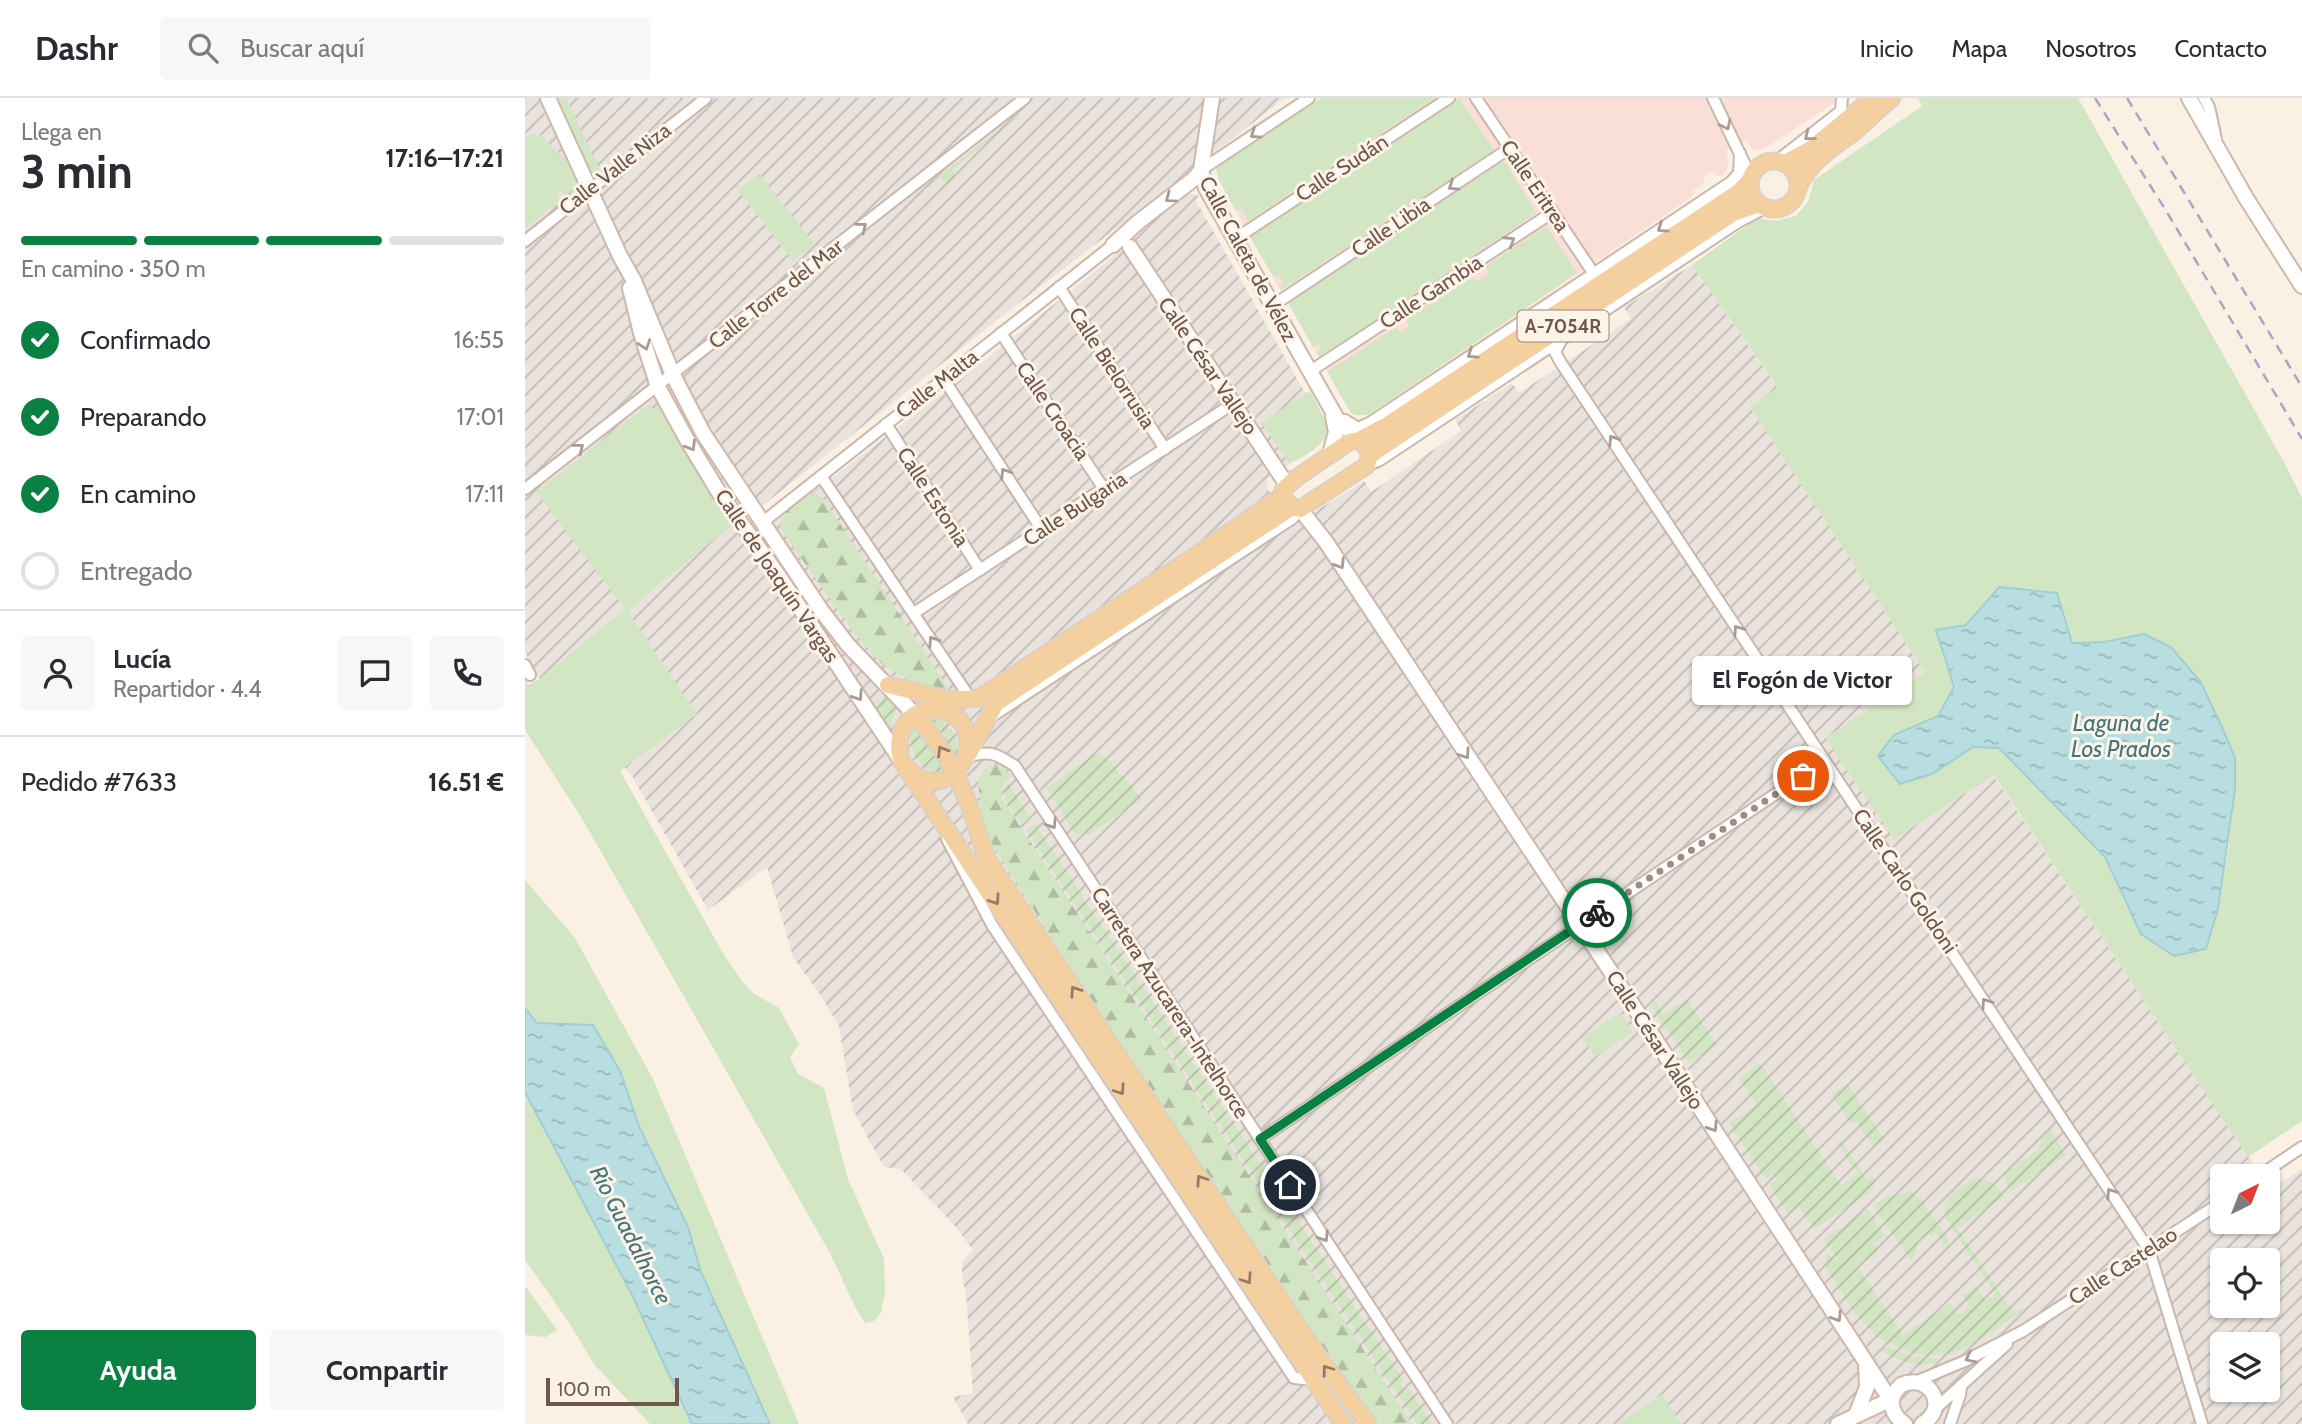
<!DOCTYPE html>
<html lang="es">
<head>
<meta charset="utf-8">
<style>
  :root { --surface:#fff; --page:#f7f7f7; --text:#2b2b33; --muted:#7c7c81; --line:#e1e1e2; --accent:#0b8043 }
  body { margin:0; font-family:Cabin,sans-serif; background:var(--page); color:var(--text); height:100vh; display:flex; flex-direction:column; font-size:26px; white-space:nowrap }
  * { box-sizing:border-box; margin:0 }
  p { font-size:23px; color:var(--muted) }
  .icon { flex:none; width:38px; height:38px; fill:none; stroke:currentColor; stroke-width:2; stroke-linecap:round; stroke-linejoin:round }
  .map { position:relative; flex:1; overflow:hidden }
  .details { display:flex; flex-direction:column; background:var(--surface); width:525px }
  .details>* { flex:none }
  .needle { width:46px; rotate:42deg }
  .buttons { position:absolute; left:1685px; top:1066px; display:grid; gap:14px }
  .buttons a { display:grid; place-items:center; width:70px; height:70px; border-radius:7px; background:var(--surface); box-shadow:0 2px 5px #0004; font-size:35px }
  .scale { position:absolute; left:21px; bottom:18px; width:133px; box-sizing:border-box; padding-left:7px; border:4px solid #70564b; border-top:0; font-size:19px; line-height:24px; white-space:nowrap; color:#70564b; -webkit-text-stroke:5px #fdf4e9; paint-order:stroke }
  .pin { position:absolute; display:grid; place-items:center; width:60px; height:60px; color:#fff; margin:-30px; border:4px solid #fff; border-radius:50%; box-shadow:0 2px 7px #0007 }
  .courier { position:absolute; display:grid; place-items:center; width:70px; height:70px; margin:-35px; border:5px solid #0b8043; border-radius:50%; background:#fff; color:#222; box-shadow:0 2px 9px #0007 }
  .bubble { position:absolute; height:49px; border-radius:7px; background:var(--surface); box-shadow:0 2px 5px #0004; font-size:23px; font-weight:800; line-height:49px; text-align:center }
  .summary em { font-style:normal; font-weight:800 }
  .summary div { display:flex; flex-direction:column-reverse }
  .summary { display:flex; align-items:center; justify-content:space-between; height:119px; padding:0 21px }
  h1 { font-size:46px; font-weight:800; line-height:52px }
  .bar { display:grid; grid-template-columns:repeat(4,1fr); gap:10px 7px; align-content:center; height:84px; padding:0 21px }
  .bar i { height:9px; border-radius:5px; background:var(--line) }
  .bar .on { background:var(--accent) }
  .bar p { grid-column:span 4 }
  .line { display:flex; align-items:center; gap:18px; padding:0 21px; border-top:2px solid var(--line) }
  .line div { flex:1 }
  .round { display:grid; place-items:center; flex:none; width:74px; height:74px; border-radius:7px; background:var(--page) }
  ol { padding:0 21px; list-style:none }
  li { display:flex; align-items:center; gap:21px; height:77px }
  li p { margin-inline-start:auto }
  li .icon { padding:7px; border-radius:50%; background:var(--accent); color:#fff; stroke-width:4 }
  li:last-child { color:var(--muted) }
  li i { width:38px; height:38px; border:4px solid var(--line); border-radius:50% }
  .action { display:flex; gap:14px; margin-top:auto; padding:14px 21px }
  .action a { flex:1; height:80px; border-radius:7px; background:var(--accent); color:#fff; font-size:28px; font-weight:800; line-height:80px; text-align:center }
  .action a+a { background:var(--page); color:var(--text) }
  header { display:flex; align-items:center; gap:42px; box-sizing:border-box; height:98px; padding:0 35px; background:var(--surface); border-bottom:2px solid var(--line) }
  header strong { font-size:33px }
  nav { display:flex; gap:38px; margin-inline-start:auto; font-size:24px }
  .search { width:490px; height:63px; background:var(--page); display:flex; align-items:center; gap:18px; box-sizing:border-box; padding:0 24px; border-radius:7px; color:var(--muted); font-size:26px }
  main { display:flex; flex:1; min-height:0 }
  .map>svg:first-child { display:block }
</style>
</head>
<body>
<header>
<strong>Dashr</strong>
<div class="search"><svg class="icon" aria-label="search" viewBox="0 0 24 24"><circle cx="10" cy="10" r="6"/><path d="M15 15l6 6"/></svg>Buscar aquí</div>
<nav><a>Inicio</a><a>Mapa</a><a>Nosotros</a><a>Contacto</a></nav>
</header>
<main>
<section class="details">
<div class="summary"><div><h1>3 min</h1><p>Llega en</p></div><em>17:16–17:21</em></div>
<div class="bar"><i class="on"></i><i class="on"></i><i class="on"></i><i></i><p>En camino · 350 m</p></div>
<ol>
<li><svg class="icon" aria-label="check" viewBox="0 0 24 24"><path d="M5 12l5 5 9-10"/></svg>Confirmado<p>16:55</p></li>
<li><svg class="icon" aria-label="check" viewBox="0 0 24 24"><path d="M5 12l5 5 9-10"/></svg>Preparando<p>17:01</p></li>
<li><svg class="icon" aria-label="check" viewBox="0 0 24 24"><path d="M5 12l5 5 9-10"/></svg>En camino<p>17:11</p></li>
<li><i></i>Entregado</li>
</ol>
<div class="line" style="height:126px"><a class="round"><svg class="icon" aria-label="person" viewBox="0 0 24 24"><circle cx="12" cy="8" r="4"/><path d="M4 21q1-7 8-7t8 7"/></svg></a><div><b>Lucía</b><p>Repartidor · 4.4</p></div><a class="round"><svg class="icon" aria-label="chat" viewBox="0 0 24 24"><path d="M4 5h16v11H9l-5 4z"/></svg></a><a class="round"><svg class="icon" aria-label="phone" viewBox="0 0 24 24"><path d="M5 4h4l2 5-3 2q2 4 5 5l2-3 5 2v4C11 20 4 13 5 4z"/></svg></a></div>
<div class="line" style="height:91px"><div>Pedido #7633</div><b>16.51 €</b></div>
<div class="action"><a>Ayuda</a><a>Compartir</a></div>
</section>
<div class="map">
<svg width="1777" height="1326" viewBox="0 0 1777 1326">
  <defs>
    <pattern id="industrial-furrows" width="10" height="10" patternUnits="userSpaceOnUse" patternTransform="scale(1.75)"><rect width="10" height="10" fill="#e9e2dd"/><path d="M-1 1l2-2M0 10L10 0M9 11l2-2" fill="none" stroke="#c1bab5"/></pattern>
    <pattern id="forest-firs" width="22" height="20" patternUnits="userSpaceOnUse" patternTransform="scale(1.75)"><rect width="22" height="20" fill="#d3e6c3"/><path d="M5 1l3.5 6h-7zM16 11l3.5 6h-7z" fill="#b0bda0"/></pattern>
    <pattern id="garden-furrows" width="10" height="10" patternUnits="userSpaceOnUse" patternTransform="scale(1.75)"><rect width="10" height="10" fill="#d3e6c3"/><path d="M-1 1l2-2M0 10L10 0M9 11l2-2" fill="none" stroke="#b0bda0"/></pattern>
    <pattern id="water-ripples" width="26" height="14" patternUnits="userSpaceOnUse" patternTransform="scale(1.75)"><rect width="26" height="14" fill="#b9dee1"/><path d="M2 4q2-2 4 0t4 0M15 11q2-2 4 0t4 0" fill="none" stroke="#9bb7b8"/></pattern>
  </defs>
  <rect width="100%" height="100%" fill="#faf0e3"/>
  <polygon fill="#f9dfd7" points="796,0 1313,0 1308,6 1242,49 1228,53 1221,43 1201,53 1204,67 1198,77 1192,78 1187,73 1178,80 1180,85 1168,93 1167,99 843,317 831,317 826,315 725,139 693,80 691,70"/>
  <path fill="url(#industrial-furrows)" fill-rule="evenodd" d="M0,0H760L481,215L232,412L208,427L220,446L434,283L580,165L625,125L665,95L674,98L671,103L780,295L785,293L800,342L741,382L744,393L767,428L839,383L846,393L852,390L936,333L930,322L987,285L994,295L1106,221L1099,209L1167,167L1253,290L1225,309L1400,574L1301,640L1468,677L1736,1078H1698V1124H1743V1088L1746,1091L1777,1071V1326H443L428,1299L448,1295L441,1195L437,1178V1164L448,1152L431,1129L376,1071L360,1069L353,1059L328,1012L314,928L296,898L268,859L242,769L183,812L106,676L19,590L0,554ZM1698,1162H1743V1208H1698ZM1698,1246H1743V1292H1698Z"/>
  <g fill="#d3e6c3" fill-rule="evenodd">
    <polygon points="31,0 41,0 72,65 75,72 65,80"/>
    <polygon points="796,0 909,0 723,123 716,110 711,113 693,80 691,70"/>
    <polygon points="934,0 969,52 756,192 754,189 759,186 754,177 749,180 725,139"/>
    <path d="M1393,0H1553L1760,366L1777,400V1023L1723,1059L1469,677L1369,741L1300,640L1400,574L1225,309L1253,289L1167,167L1232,120L1250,123L1271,118L1283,104L1289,82L1397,8ZM1467,495L1547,545L1579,544L1675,583L1710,660V691L1703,752L1693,811L1681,851L1602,810L1580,759L1474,650L1449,649L1407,676L1369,637L1413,618L1429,589L1411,532L1441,527Z"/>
    <polygon points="10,35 11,38 16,37 33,55 45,62 56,87 41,97 35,93 31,98 36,102 0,130 0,39"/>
    <polygon points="977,64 981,65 1011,115 795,259 792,255 796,252 793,246 788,249 763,205"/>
    <polygon points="234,76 290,147 268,163 213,92"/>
    <polygon points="1021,128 1052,175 843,317 831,317 826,315 802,274 871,229 875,235 884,228 881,222 946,178 951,184 964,176 960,169"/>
    <path d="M785,293L804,329C802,345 779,360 764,365L736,325Z"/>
    <polygon points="134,301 207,427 128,491 103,514 172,616 95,673 199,857 217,883 229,896 254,910 274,946 265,959 273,976 299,990 323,1081 359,1161 360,1193 356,1215 349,1223 340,1225 330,1209 306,1157 162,904 56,719 0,632 0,583 4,587 14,581 100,511 11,394 124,306 128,311 133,307 130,302"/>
    <polygon points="0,782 50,840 128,981 274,1326 245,1326 176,1174 163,1129 114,1028 95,973 12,925 0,910"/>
    <polygon points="1095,915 1108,934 1070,959 1057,940"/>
    <polygon points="0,994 107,1197 167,1326 125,1326 69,1266 43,1223 0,1162"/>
    <polygon points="0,1188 32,1232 21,1239 0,1237"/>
    <polygon points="1137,1296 1156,1326 1092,1326"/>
  </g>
  <g fill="url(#forest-firs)">
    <path d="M291,396L304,404L302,406L425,593L382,581L359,568L329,535L255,430C255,415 276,397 291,396Z"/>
    <polygon points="474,666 487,678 479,685 476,699 887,1326 855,1326 832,1300 553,881 468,748 457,722 453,682 460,670"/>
  </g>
  <g fill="url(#garden-furrows)">
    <polygon points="494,16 495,18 427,72 431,78 421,86 415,80 403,89 402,87"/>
    <polygon points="361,596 374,609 366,625 366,636 349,611"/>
    <path d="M402,618C427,623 435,642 434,666Z"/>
    <path d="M387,624L408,650L422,676C394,676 380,649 387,624Z"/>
    <polygon points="570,656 580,658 617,701 561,738 558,734 552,738 521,690"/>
    <path d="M483,685L505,719L496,725C488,712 473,699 483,685Z"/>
    <polygon points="510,726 879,1283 875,1286 880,1292 883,1290 907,1326 892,1326 501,732"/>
    <polygon points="1162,901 1192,947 1164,965 1125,907 1130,903 1139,916"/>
    <polygon points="1235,965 1316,1087 1333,1076 1313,1046 1317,1044 1342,1082 1348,1079 1350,1084 1346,1094 1289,1131 1274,1109 1263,1116 1245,1087 1252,1082 1248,1076 1241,1081 1204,1025 1232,1007 1214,980"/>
    <polygon points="1322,986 1359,1041 1348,1048 1331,1024 1326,1026 1306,997"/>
    <polygon points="1525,1031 1541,1057 1485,1094 1478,1076 1513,1052 1517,1039"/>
    <path d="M1451,1080L1467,1084L1480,1098L1432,1130L1488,1214L1496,1210L1498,1213L1441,1250L1423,1256L1398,1257L1381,1253L1352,1239L1331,1217L1301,1170V1154L1310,1163L1313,1161L1298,1142L1343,1111L1360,1138L1348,1146L1353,1154L1332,1168L1378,1237L1425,1205L1433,1217L1445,1209L1437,1197L1451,1189L1461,1203L1470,1196L1420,1119C1417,1097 1436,1090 1451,1080Z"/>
    <polygon points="1384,1091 1397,1102 1424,1142 1422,1150 1411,1135 1406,1138 1404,1135 1393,1142 1390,1159 1385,1162 1348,1108 1363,1098 1380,1095"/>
    <path d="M1360,1249L1386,1258L1413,1261L1412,1264C1393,1271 1372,1262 1355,1252Z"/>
  </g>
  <g fill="url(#water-ripples)" stroke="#a1ced2" stroke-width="2">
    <polygon points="1474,489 1532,495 1547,545 1579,544 1619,536 1646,549 1675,583 1697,629 1710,660 1710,691 1693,811 1681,851 1649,858 1616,836 1580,759 1474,650 1448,649 1407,676 1375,686 1353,658 1369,637 1413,618 1429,589 1411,532 1441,527"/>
    <polygon points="0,910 12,925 68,927 95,973 114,1028 163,1129 176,1174 245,1326 167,1326 107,1197 0,994"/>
  </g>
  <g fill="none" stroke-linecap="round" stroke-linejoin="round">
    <g stroke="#cab7ab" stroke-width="14">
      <g id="street">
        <polyline points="951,0 1069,176"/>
        <polyline points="1188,0 1226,79"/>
        <polyline points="1679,0 1684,9 1691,41"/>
        <polyline points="1252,63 1316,13 1317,0"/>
        <polyline points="676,72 784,0"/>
        <polyline points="710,141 924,0"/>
        <polyline points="0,143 181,0"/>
        <polyline points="534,189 640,351"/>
        <polyline points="747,208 985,50"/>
        <polyline points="476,235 579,391"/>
        <polyline points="1038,239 1030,254 1036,265 1624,1152 1677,1326"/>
        <polyline points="784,274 1028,114"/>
        <polyline points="418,280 517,432"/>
        <polyline points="820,322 833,330 846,324 1206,84 1214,75 1215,55"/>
        <polyline points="361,326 455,472"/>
        <polyline points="841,368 855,362 1213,124 1238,111"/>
        <polyline points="296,378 445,600"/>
        <polyline points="0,391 500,0"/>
        <polyline points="238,424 588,147"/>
        <polyline points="389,515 709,305"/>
        <polyline points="0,567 5,577"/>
        <polyline points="463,621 768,420 775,411"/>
        <path d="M442,659C465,652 470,655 490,668L922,1326"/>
        <polyline points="422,741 467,827 769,1280 788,1282"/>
        <polyline points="735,1041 1300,663"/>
        <polyline points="1734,1078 1777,1049"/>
        <polyline points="1390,1284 1440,1263 1498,1233 1698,1103"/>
        <polyline points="1410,1311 1482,1246"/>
        <polyline points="1425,1326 1435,1297 1436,1287"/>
      </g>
    </g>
    <g stroke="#cfb8ab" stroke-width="18">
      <g id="secondary">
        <polyline points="23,0 95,158 109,183 148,277 178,335 296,512 323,547 390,617"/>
        <polyline points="687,0 676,72 681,90 812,321 834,342"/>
        <polyline points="1664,0 1721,100 1777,188"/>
        <polyline points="588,147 612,125 670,80 676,72"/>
        <polyline points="605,149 762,387"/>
        <polyline points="105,190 116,235 133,289 161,340 193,393 253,477 377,664"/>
        <polyline points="805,356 811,334 808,318"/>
        <polyline points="775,411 801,444 1094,886 1361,1295 1367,1299"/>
        <polyline points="1331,1317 1342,1289 1341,1267"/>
        <polyline points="1313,1326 1367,1301"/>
        <path d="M1380,1326C1365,1316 1362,1300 1376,1287C1405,1274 1425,1310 1397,1326"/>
      </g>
    </g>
    <g stroke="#d7d0cd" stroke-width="19">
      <g id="primary">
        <circle cx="1249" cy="87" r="24"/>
        <polyline points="1260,65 1286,51 1348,0"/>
        <path d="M1274,88C1286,63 1307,50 1329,34C1342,23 1354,11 1367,0"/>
        <path d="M834,342C843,350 847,357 841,368L775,411C765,409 758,403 758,392L771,380L824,344L834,342L864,326L1214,94L1225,83"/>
        <polyline points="845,357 1208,115 1234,106"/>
        <polyline points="363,587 425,602 454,600 670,458 758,397"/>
        <path d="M390,617C411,640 428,668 440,697C449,718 454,740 462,761L795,1261L843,1326"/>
        <polyline points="443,657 471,605 767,409"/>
        <path d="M377,664C426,726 478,619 411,612C381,609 368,640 377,664L818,1326"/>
      </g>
    </g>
    <use href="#street" stroke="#fff" stroke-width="10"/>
    <use href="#secondary" stroke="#fff" stroke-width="14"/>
    <use href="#primary" stroke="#f4cfa0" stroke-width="16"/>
    <g stroke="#b2a3c2" stroke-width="2.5" stroke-dasharray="10 7" stroke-linecap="butt">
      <polyline points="1570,0 1640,111 1777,341"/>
      <polyline points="1602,0 1777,289"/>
    </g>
  </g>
  <defs><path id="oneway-chevron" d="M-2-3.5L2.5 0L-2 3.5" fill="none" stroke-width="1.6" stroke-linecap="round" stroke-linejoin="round" transform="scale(1.75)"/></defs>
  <g stroke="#a99a93">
    <use href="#oneway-chevron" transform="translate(1201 27) rotate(64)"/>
    <use href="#oneway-chevron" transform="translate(730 36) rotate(146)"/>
    <use href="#oneway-chevron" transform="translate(1284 38) rotate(142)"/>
    <use href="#oneway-chevron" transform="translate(928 88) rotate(146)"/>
    <use href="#oneway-chevron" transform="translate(645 100) rotate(143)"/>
    <use href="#oneway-chevron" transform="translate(337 129) rotate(-38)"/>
    <use href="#oneway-chevron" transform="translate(1137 130) rotate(146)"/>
    <use href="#oneway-chevron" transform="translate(985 143) rotate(-33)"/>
    <use href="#oneway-chevron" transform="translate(120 247) rotate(72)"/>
    <use href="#oneway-chevron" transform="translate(947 256) rotate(146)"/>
    <use href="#oneway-chevron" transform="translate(1088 342) rotate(-123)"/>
    <use href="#oneway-chevron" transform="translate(166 348) rotate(59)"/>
    <use href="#oneway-chevron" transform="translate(54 350) rotate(-38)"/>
    <use href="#oneway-chevron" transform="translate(480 375) rotate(-123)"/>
    <use href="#oneway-chevron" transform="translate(815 466) rotate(57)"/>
    <use href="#oneway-chevron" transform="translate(1213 532) rotate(-124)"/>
    <use href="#oneway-chevron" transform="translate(408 543) rotate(-123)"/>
    <use href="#oneway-chevron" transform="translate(333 598) rotate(57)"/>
    <use href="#oneway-chevron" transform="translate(940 656) rotate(56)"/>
    <use href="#oneway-chevron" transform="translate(527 726) rotate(57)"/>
    <use href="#oneway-chevron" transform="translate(1461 905) rotate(-124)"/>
    <use href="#oneway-chevron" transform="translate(1188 1029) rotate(57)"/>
    <use href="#oneway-chevron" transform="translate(1586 1095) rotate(-124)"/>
    <use href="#oneway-chevron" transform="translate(799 1139) rotate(57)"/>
    <use href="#oneway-chevron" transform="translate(1312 1219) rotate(57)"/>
    <use href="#oneway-chevron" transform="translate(1445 1260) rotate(154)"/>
  </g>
  <g stroke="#987a64">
    <use href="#oneway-chevron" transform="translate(417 653) rotate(-121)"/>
    <use href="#oneway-chevron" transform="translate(470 802) rotate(56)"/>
    <use href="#oneway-chevron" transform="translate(550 893) rotate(-124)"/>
    <use href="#oneway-chevron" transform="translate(595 992) rotate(56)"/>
    <use href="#oneway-chevron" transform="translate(676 1082) rotate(-124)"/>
    <use href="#oneway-chevron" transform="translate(722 1181) rotate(56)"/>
    <use href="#oneway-chevron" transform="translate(802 1272) rotate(-126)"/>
  </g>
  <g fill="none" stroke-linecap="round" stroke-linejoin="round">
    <polyline stroke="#a08c80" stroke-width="7" stroke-dasharray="0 12.6" points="1072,815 1278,678"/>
    <polyline stroke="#0b8043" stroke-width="9" points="765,1087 735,1041 1072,815"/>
  </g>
  <g text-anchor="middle" stroke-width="6" stroke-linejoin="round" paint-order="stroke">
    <rect fill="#fdf4e9" stroke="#9a857a" stroke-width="2" x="992.5" y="212.5" width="91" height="31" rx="5"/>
    <g font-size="19" font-weight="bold" fill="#70564b">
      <text x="1038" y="235">A-7054R</text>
    </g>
    <g font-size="21" fill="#70564b" stroke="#fdf4e9">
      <text transform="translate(817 70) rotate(-33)" y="7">Calle Sudán</text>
      <text transform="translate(90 71) rotate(-38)" y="7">Calle Valle Niza</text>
      <text transform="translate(1010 88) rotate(56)" y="7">Calle Eritrea</text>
      <text transform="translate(866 129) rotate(-34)" y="7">Calle Libia</text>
      <text transform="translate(723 161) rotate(62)" y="7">Calle Caleta de Vélez</text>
      <text transform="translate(906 194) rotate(-33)" y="7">Calle Gambia</text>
      <text transform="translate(251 196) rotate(-38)" y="7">Calle Torre del Mar</text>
      <text transform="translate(683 268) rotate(56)" y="7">Calle César Vallejo</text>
      <text transform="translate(587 270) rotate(57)" y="7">Calle Bielorrusia</text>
      <text transform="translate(412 286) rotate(-38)" y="7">Calle Malta</text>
      <text transform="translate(528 313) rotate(56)" y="7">Calle Croacia</text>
      <text transform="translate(408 399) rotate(57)" y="7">Calle Estonia</text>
      <text transform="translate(550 411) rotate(-33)" y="7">Calle Bulgaria</text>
      <text transform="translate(252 478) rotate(56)" y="7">Calle de Joaquín Vargas</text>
      <text transform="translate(1380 783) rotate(56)" y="7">Calle Carlo Goldoni</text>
      <text transform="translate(645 905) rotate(57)" y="7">Carretera Azucarera-Intelhorce</text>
      <text transform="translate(1130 942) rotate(57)" y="7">Calle César Vallejo</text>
      <text transform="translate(1598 1168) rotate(-33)" y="7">Calle Castelao</text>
    </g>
    <g font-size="23" font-style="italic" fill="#44757b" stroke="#fdf4e9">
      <text x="1596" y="633">Laguna de<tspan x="1596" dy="26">Los Prados</tspan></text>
      <text transform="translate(106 1137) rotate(63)" y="8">Río Guadalhorce</text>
    </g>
  </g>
</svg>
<div class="buttons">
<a><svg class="needle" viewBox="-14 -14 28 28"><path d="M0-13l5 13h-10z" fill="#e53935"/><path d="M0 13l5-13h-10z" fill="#7c7c81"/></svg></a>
<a><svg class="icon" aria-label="locate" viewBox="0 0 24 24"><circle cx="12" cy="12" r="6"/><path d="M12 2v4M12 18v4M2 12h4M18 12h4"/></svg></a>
<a><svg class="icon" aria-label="layers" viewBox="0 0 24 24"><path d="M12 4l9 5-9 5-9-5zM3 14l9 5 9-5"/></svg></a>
</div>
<div class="scale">100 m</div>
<div class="pin" style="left:1278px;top:678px;background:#ea580c"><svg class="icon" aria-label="bag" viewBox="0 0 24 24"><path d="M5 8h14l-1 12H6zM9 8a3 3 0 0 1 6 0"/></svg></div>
<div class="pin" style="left:765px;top:1087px;background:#1f2937"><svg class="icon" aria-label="home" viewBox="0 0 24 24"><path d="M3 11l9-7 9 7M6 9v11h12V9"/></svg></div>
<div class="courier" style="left:1072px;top:815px"><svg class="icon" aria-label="bike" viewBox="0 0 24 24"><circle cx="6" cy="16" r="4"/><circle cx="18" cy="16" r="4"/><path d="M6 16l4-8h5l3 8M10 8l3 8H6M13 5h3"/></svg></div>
<div class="bubble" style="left:1167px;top:558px;width:220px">El Fogón de Victor</div>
</div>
</main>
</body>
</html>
